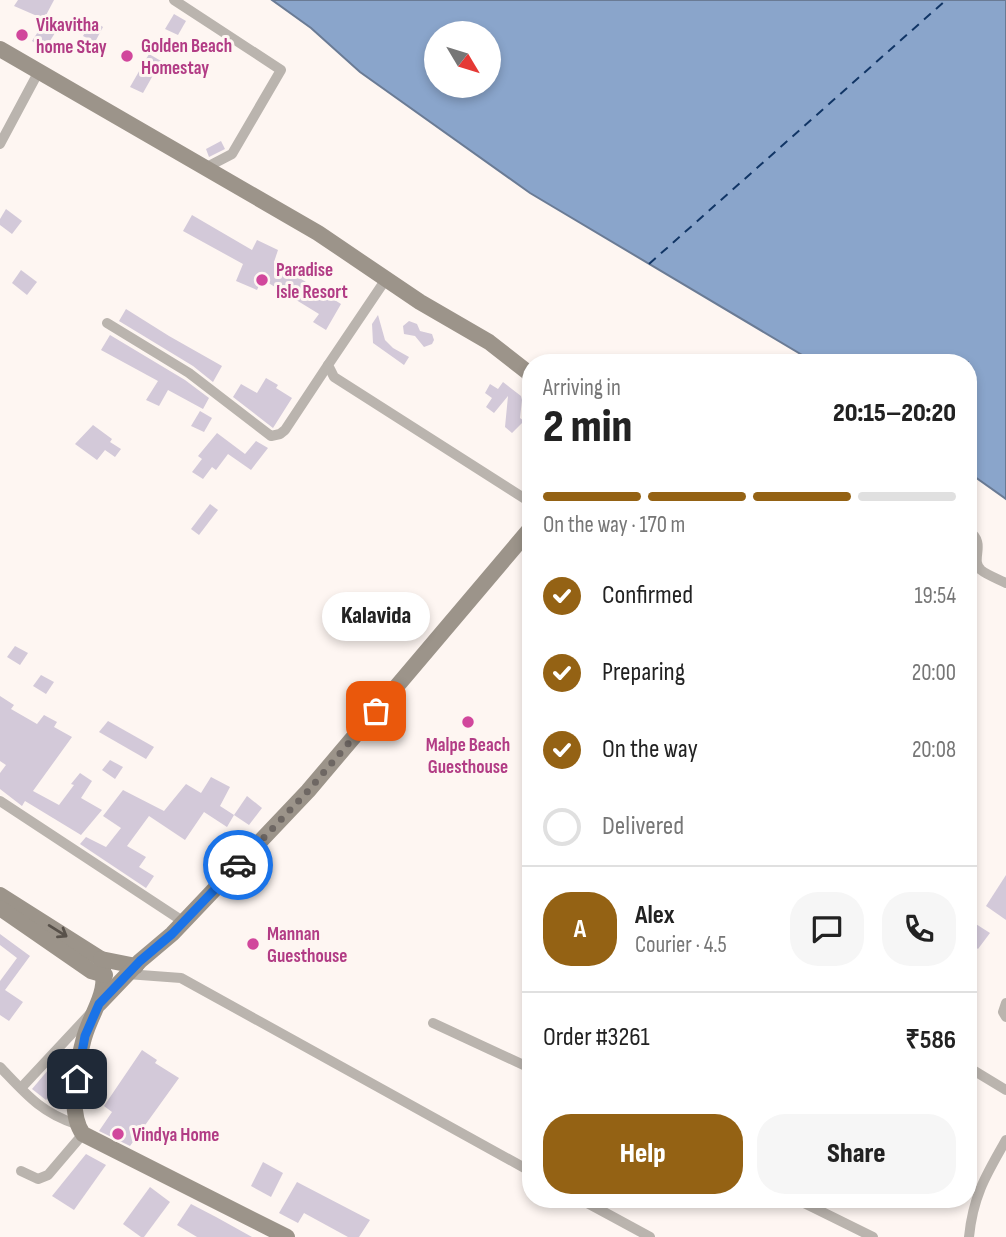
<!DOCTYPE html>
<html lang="en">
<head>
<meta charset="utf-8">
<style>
  :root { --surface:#fff; --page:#f6f6f6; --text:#222; --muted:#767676; --line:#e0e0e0; --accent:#946214 }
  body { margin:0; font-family:"Sofia Sans Condensed",sans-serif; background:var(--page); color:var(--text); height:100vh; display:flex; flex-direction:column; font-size:26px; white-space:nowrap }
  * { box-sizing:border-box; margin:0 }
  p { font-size:23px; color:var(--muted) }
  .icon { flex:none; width:38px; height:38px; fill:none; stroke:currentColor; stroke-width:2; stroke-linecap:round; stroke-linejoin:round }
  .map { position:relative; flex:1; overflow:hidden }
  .sheet { position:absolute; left:522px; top:354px; width:455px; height:854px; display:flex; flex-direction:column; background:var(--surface); border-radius:28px; box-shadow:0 4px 10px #0003 }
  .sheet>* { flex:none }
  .needle { width:46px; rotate:128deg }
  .fabs { position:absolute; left:424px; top:21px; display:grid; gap:14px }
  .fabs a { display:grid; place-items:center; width:77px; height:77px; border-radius:50%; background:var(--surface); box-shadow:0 4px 10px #0003; font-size:35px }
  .pin { position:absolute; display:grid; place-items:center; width:60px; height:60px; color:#fff; margin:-30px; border-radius:14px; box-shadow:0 4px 10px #0006 }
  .courier { position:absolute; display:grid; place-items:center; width:70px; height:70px; margin:-35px; border:5px solid #1a73e8; border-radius:50%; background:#fff; color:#222; box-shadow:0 2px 9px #0007 }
  .bubble { position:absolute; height:49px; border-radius:24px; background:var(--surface); box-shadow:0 4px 10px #0003; font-size:23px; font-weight:800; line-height:49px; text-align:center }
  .overview em { font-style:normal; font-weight:800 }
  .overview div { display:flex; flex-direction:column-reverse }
  .overview { display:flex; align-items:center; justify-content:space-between; height:119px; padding:0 21px }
  h1 { font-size:46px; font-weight:800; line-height:52px }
  .bar { display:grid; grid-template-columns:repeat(4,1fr); gap:10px 7px; align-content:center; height:84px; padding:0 21px }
  .bar i { height:9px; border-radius:5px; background:var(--line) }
  .bar .on { background:var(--accent) }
  .bar p { grid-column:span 4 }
  .line { display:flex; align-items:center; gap:18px; padding:0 21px; border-top:2px solid var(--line) }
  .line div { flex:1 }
  .round { display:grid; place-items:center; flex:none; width:74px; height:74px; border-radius:28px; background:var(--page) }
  ol { padding:0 21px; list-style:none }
  li { display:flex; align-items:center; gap:21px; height:77px }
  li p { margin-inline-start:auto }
  li .icon { padding:7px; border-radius:50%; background:var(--accent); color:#fff; stroke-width:4 }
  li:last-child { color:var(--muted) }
  li i { width:38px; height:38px; border:4px solid var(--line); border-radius:50% }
  .cta { display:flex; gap:14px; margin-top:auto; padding:14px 21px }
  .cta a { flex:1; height:80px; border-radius:28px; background:var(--accent); color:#fff; font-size:28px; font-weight:800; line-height:80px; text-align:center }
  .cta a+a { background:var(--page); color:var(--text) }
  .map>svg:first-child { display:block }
</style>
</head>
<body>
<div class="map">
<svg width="1006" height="1237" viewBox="0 0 1006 1237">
  <rect width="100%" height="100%" fill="#fef6f2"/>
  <path fill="#8aa5cb" stroke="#6a7b95" stroke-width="2" fill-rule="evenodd" d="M272,0H1006V499L968,472V362H814L530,193L360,72L311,28ZM436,33H488V86H436Z"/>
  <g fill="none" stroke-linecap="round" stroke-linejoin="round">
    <polyline stroke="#113565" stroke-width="2" stroke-dasharray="9 7" stroke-linecap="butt" points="649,264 946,0"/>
  </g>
  <g fill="#d3c9d9">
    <polygon points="18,0 54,0 44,19 14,6"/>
    <polygon points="174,14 186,21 178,35 165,29"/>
    <polygon points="92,20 103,27 95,42 83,36"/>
    <polygon points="45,21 58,28 45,49 32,41"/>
    <polygon points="149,54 161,61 143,93 130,87"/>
    <polygon points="221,141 225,149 209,157 206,149"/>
    <polygon points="6,209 22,221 12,234 0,225 0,219"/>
    <polygon points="192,215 252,250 257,240 278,250 274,262 341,304 326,330 313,322 319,314 262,279 257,290 236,281 243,264 183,231"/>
    <polygon points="21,270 37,282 27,295 12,283"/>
    <polygon points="126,309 169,336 222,366 213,382 193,366 119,321"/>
    <polygon points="378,315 385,340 393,348 409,357 404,365 373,343 372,324"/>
    <polygon points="409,321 417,324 420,331 432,334 434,340 432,344 424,347 415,336 404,334 403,326"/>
    <polygon points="110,335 185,380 209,398 203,409 168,390 159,406 146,400 158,381 101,350"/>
    <polygon points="266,378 278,385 276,388 292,398 273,428 233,397 241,384 257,393"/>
    <polygon points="503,382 521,396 522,400 520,418 524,421 512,433 505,427 508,396 494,413 486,407 492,398 485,393 490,384 498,389"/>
    <polygon points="200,411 212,418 204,432 191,426"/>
    <polygon points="93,425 112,439 110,442 121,449 115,457 105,450 97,460 75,444"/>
    <polygon points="217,433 245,454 256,441 268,448 251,470 228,454 216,470 212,467 203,479 192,472 202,459 198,456"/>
    <polygon points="210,504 218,510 199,535 191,529"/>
    <polygon points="15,646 28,653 20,665 7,657"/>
    <polygon points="41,675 54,682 46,694 33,686"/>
    <polygon points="0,696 14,705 11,709 37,724 44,715 57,722 54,727 72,737 33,791 59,805 74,785 71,784 80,773 92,781 81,798 102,810 81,835 25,801 22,806 0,789 0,773 6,765 0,761"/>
    <polygon points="108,721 154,747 146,759 99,732"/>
    <polygon points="110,760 123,767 115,779 102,770"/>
    <polygon points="211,777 230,787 220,806 234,815 227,827 204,812 185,840 149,816 127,846 146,857 139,867 154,876 146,888 80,844 86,837 106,847 121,828 103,816 123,790 164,811 186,784 201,793"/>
    <polygon points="247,796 262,808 249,825 234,815"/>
    <polygon points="1006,875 1006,920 986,906"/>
    <polygon points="968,919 990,933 978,949 968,941"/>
    <polygon points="0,934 30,956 5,990 23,1002 9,1021 0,1015 0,981 17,958 0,945"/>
    <polygon points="142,1050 157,1060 155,1063 179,1078 130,1146 99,1131 112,1112 104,1106"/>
    <polygon points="49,1069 62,1079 46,1100 32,1089"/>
    <polygon points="86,1154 106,1165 74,1210 52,1196"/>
    <polygon points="263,1162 283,1173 271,1197 251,1186"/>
    <polygon points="297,1182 370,1220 359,1237 348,1237 304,1213 298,1223 279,1213"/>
    <polygon points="150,1187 170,1202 144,1237 141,1237 123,1224"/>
    <polygon points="191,1204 216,1217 252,1237 197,1237 177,1225"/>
  </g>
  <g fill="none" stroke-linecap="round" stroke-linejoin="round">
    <g stroke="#bab4ae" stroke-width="10">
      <polyline points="174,0 281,70 232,154 207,167"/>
      <polyline points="0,144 39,71"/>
      <polyline points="386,279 328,365 334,377 530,502"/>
      <polyline points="107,323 189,373 271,436 280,434 285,430 328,365"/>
      <path d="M968,530C988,544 969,559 981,570C987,575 998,579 1006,583"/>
      <polyline points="0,801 184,922"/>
      <polyline points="127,974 181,978 530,1171"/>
      <polyline points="1006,1003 1003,1012 1006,1017"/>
      <polyline points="433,1023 530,1068"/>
      <path d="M0,1067C25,1093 41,1113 76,1124"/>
      <polyline points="968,1067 1006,1090"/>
      <polyline points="21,1088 90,1014"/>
      <polyline points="529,1170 530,1155"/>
      <polyline points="21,1171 38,1179 48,1175 83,1134"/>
      <polyline points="580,1199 650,1237"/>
      <polyline points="796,1199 873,1237"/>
      <path d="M969,1237C973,1196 986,1175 1006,1140"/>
    </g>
    <g stroke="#9c948a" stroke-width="16">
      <polyline points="0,49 318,233 420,302 489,342 530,374"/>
      <path d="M0,895L101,959C110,994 93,1007 84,1038C77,1064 67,1112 83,1134L287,1237"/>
      <polyline points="0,908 91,971 105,975"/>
      <polyline points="101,959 136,966"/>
      <polyline points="99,1004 140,961 172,934 308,791 530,529"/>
    </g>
  </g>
  <defs><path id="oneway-shaft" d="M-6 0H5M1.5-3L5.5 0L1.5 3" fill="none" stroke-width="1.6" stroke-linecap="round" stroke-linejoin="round" transform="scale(1.75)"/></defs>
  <use stroke="#58514a" href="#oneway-shaft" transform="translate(58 931) rotate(32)"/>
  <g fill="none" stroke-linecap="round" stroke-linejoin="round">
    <polyline stroke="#6e6763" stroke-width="7" stroke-dasharray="0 12.6" points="238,865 308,791 376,711"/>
    <polyline stroke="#1a73e8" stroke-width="9" points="77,1079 85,1036 99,1004 140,961 172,934 238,865"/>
  </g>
  <g fill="#d1479c" stroke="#fef6f2" stroke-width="2.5">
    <circle cx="22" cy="35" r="7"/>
    <circle cx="127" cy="56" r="7"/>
    <circle cx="262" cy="280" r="7"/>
    <circle cx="468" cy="722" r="7"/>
    <circle cx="253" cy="944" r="7"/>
    <circle cx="118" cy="1134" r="7"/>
  </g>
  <g text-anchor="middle" stroke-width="6" stroke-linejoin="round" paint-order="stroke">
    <g font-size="19" font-weight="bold" fill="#b23c85" stroke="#fef6f2" text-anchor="start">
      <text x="36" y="31">Vikavitha<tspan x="36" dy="22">home Stay</tspan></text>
      <text x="141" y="52">Golden Beach<tspan x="141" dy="22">Homestay</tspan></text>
      <text x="276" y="276">Paradise<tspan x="276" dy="22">Isle Resort</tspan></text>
      <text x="468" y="751" text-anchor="middle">Malpe Beach<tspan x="468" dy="22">Guesthouse</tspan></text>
      <text x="267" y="940">Mannan<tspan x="267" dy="22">Guesthouse</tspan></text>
      <text x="132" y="1141">Vindya Home</text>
    </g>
  </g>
</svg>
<div class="fabs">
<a><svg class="needle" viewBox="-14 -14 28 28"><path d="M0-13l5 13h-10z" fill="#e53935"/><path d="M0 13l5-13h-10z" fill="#767676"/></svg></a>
</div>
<div class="pin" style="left:376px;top:711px;background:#ea580c"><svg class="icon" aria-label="bag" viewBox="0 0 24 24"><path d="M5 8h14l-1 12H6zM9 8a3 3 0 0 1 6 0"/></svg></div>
<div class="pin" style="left:77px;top:1079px;background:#1f2937"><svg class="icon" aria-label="home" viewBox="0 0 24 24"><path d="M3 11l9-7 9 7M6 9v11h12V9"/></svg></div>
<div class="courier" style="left:238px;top:865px"><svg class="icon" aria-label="car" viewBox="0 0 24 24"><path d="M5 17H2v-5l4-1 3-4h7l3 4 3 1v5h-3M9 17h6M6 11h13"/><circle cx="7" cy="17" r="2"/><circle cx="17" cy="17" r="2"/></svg></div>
<div class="bubble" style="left:322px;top:592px;width:108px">Kalavida</div>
<section class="sheet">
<div class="overview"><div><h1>2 min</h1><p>Arriving in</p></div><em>20:15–20:20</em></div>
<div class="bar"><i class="on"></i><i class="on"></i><i class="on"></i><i></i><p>On the way · 170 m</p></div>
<ol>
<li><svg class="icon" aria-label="check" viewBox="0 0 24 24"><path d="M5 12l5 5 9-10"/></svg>Confirmed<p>19:54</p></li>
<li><svg class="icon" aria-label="check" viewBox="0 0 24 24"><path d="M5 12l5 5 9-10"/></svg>Preparing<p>20:00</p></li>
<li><svg class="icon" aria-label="check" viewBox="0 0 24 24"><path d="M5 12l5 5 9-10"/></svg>On the way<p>20:08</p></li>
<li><i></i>Delivered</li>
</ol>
<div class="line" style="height:126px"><b class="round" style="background:var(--accent);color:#fff">A</b><div><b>Alex</b><p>Courier · 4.5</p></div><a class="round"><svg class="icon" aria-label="chat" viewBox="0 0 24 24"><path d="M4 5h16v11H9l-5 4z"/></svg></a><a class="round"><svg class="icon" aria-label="phone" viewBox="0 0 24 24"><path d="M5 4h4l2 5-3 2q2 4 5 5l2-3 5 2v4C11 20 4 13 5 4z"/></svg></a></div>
<div class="line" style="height:91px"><div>Order #3261</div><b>₹586</b></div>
<div class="cta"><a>Help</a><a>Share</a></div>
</section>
</div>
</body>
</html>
